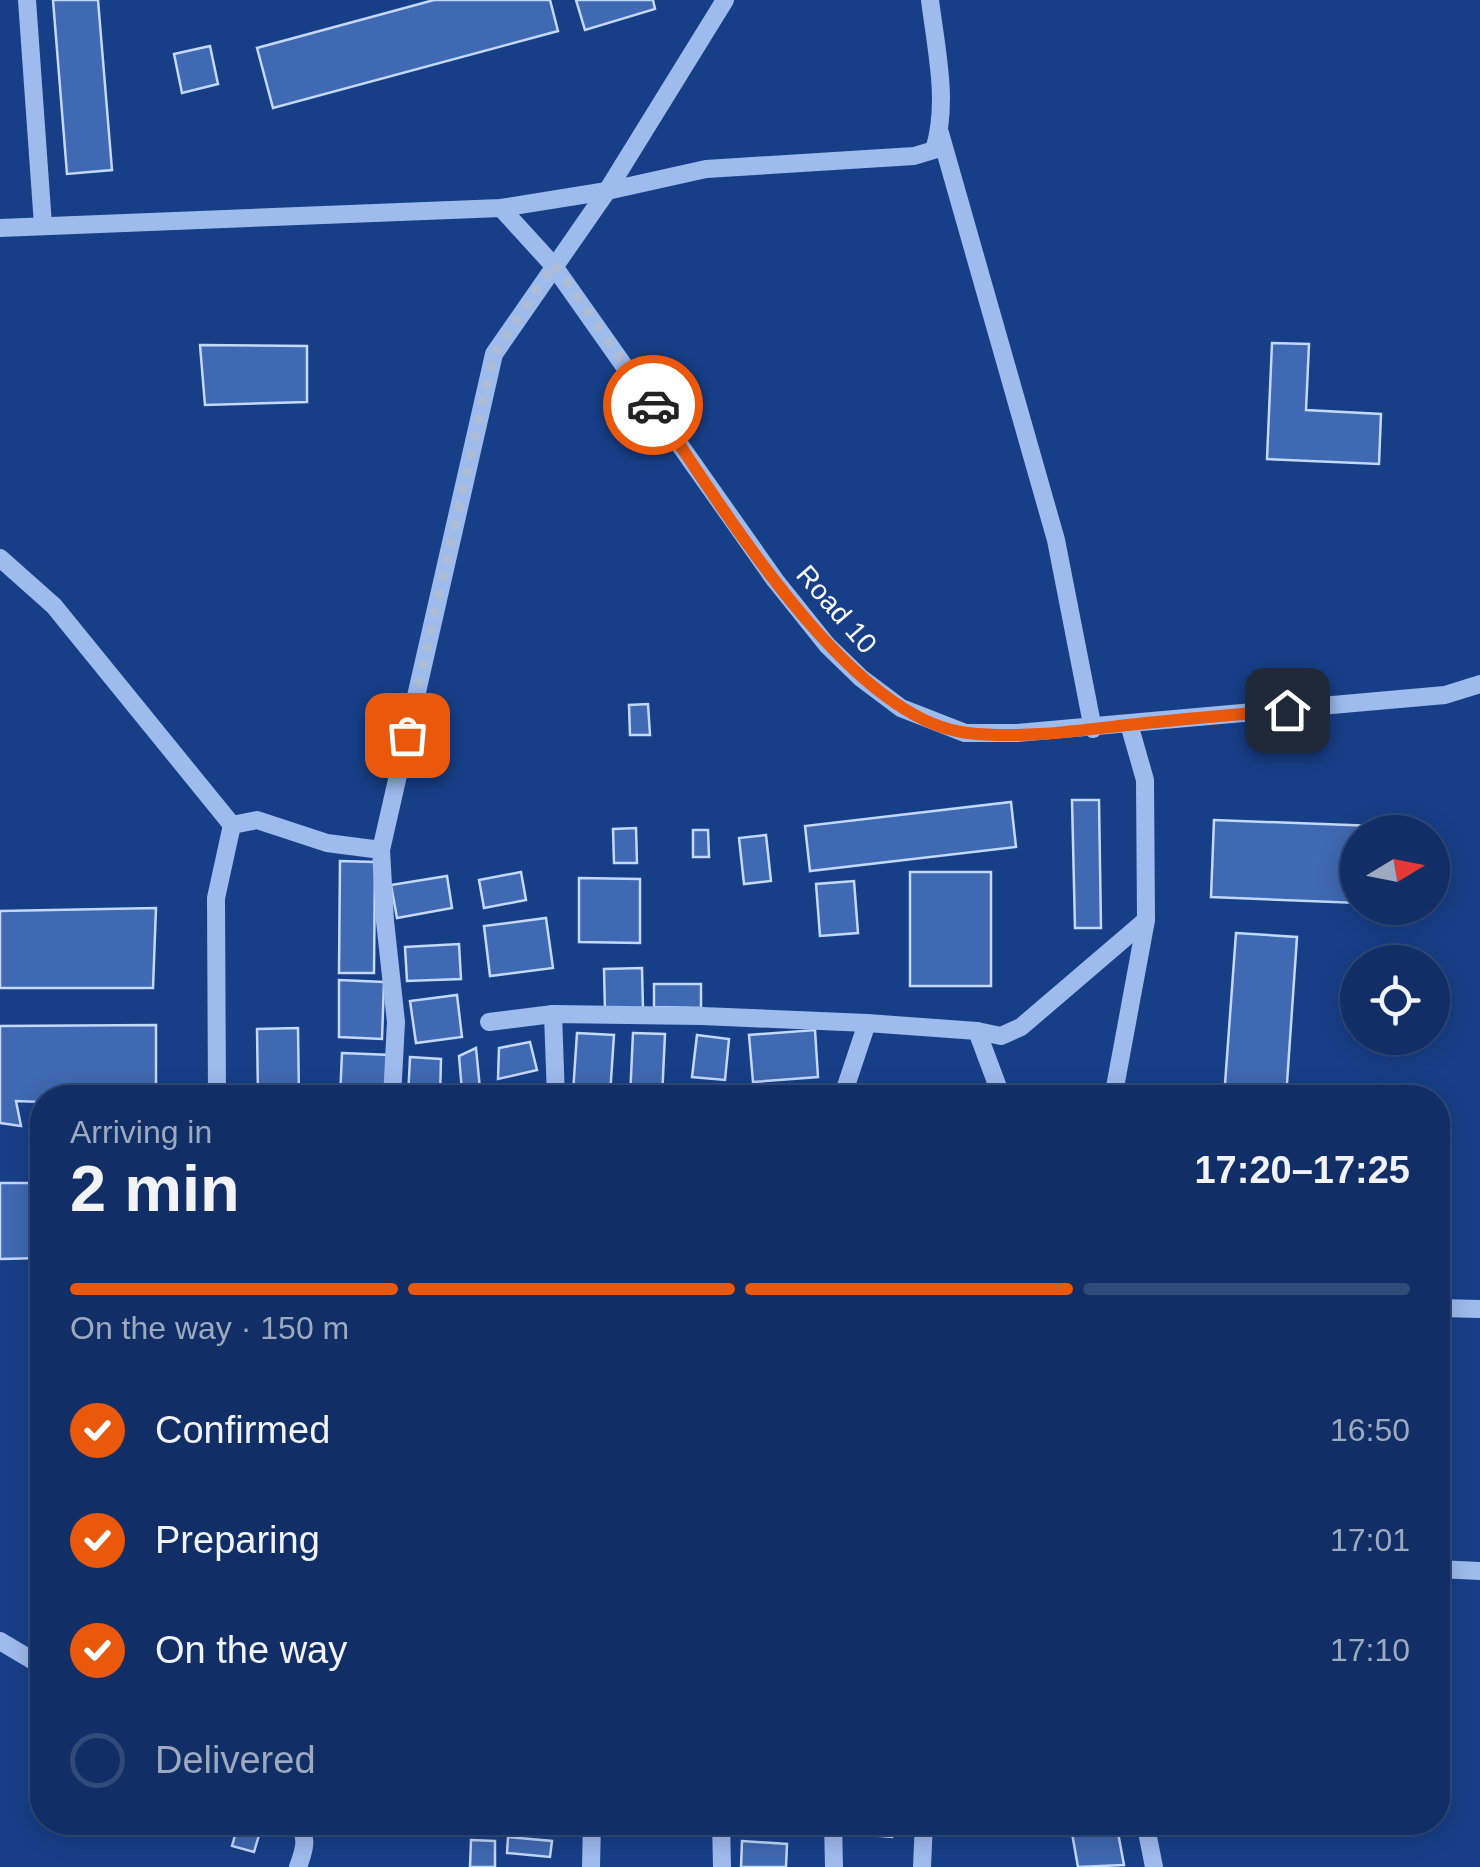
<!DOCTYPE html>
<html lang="en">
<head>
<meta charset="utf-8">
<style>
  :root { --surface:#112f66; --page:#1e3b6f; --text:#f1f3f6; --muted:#9ca9bf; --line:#304a7a; --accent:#ea580c }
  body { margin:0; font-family:Helvetica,sans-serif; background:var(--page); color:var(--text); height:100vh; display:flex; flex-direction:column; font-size:38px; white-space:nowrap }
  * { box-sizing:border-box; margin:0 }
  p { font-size:32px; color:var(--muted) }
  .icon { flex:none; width:55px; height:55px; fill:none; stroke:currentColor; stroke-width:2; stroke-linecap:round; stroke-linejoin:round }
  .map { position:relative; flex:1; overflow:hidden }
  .drawer { position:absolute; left:30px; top:1085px; width:1420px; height:750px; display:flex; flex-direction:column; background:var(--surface); border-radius:40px; box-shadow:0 5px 25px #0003,0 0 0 2px var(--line) }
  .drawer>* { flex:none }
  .needle { width:65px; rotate:80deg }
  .tools { position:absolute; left:1340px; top:815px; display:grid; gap:20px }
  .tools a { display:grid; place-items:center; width:110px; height:110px; border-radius:50%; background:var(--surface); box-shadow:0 5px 25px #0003,0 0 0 2px var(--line); font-size:50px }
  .pin { position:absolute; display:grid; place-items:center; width:85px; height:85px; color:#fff; margin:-42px; border-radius:20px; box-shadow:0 5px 15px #0006 }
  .courier { position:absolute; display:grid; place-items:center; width:100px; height:100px; margin:-50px; border:8px solid #ea580c; border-radius:50%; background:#fff; color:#222; box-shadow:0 2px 12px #0007 }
  .overview em { font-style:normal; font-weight:600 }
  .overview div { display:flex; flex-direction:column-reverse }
  .overview { display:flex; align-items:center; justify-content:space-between; height:170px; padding:0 40px }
  h1 { font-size:65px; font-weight:600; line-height:75px }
  .bar { display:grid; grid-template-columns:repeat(4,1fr); gap:15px 10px; align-content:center; height:120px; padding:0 40px }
  .bar i { height:12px; border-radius:8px; background:var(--line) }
  .bar .selected { background:var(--accent) }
  .bar p { grid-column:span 4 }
  ol { padding:0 40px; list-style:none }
  li { display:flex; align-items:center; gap:30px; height:110px }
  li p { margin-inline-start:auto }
  li .icon { padding:10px; border-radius:50%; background:var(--accent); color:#fff; stroke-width:4 }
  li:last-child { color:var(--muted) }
  li i { width:55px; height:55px; border:5px solid var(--line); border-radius:50% }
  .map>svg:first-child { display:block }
</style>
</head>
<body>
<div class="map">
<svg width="1480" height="1867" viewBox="0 0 1480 1867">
  <rect width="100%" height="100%" fill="#173f88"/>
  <g fill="#3f69b2" stroke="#c4d8fa" stroke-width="2.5">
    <polygon points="53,0 98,0 112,170 67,174"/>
    <polygon points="434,0 550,0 558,31 273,108 257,48"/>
    <polygon points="576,0 653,0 655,9 585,30"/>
    <polygon points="210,46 218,84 182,93 174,54"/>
    <polygon points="1272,343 1309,344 1306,410 1381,414 1379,464 1267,459"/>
    <polygon points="200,345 307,346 307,402 205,405"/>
    <polygon points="648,704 650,735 630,735 629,705"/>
    <polygon points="1072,800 1099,800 1101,928 1075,928"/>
    <polygon points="1011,802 1016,847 810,871 805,826"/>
    <polygon points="1214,820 1375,826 1375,832 1358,832 1358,903 1211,897"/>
    <polygon points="636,828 637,863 614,863 613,829"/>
    <polygon points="693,830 708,830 709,857 693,857"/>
    <polygon points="766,835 771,881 744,884 739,838"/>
    <polygon points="340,861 375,862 374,973 339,973"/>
    <polygon points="521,872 526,900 484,908 479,880"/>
    <rect x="910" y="872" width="81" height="114"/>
    <polygon points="447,876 452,908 397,918 391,885"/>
    <polygon points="579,878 640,879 640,943 579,942"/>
    <polygon points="854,881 858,933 820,936 816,884"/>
    <polygon points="156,908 153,988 0,988 0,911"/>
    <polygon points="546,918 553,968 490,976 484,926"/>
    <polygon points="1236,933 1297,937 1286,1098 1224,1098"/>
    <polygon points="459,944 461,979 407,981 405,947"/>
    <polygon points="642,968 643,1010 605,1011 604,969"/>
    <polygon points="339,980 384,982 382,1039 339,1037"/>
    <polygon points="654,984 701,984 701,1008 654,1007"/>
    <polygon points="457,995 462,1037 416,1043 410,1001"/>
    <polygon points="156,1025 156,1098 116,1095 42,1098 42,1102 16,1101 21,1126 0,1123 0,1026"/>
    <polygon points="298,1028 299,1098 258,1098 257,1029"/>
    <polygon points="815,1030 818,1077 753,1082 749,1035"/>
    <polygon points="577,1033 614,1035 610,1095 573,1093"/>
    <polygon points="633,1033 665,1034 662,1098 630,1098"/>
    <polygon points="697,1035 729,1039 725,1080 692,1077"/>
    <polygon points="530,1042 537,1070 498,1079 499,1048"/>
    <polygon points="476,1048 480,1089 462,1091 459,1056"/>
    <polygon points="342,1053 391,1055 389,1098 340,1098"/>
    <polygon points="410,1057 441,1059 440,1098 408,1098"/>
    <polygon points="0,1183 42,1183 42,1258 0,1259"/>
    <polygon points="239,1822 262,1825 254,1852 232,1846"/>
    <polygon points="858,1822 893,1822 892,1837 857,1834"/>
    <polygon points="1070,1822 1116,1822 1124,1865 1078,1867"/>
    <polygon points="508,1837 552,1841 550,1857 507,1853"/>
    <polygon points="471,1840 495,1841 495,1867 470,1867"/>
    <polygon points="742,1841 787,1844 786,1867 741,1867"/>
  </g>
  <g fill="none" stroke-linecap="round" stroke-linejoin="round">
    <g stroke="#9ebbee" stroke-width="18">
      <polyline points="27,0 43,225"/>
      <polyline points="940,133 1056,540 1093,729"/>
      <polyline points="501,208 553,265 775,580 827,645 861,678 901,708 965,733 1017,733 1445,695 1480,684"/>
      <path d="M0,228L501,208L607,191L706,169L914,156L934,150C949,103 936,49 930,0"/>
      <polyline points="0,558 54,606 232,825 216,898 217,1098"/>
      <polyline points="232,825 257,820 327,843 381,850 385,921 396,1022 392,1098"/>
      <polyline points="381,850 494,354 607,191 725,0"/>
      <polyline points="553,1014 556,1098"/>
      <polyline points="489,1022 553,1014 702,1016 867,1023 977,1031 1001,1036 1021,1027 1146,920"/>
      <polyline points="977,1031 1002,1098"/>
      <polyline points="842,1098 867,1023"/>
      <polyline points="1113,1098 1146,920 1145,780 1129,724"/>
      <polyline points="1438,1308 1480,1309"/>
      <polyline points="1438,1569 1480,1571"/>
      <polyline points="0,1641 42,1666"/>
      <path d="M297,1822C309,1837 304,1851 298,1867"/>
      <polyline points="721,1822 722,1867"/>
      <polyline points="833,1822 834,1867"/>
      <polyline points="1145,1822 1154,1867"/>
      <polyline points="591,1867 592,1822"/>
      <polyline points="922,1867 924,1822"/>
    </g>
  </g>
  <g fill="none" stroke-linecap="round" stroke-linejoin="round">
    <polyline stroke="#aebcd5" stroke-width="10" stroke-dasharray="0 18" points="407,735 494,354 554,264 653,405"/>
    <path stroke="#ea580c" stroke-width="12" d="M653,405C718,499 847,720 968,733C1020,739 1076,731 1128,725C1181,719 1234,715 1287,710"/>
  </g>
  <g text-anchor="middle" stroke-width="8" stroke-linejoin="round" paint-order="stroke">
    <g font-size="28" fill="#fff" stroke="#173f88">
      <text transform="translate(837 609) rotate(49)" y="10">Road 10</text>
    </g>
  </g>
</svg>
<div class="tools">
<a><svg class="needle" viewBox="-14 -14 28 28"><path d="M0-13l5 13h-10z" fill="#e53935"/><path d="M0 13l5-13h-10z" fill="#9ca9bf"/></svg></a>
<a><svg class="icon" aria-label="locate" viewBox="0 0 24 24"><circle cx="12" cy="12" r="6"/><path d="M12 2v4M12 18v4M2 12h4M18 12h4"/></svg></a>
</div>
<div class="pin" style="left:407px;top:735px;background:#ea580c"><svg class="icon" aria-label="bag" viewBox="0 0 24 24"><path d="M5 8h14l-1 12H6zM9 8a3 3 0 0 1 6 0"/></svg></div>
<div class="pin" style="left:1287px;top:710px;background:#1f2937"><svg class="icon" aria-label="home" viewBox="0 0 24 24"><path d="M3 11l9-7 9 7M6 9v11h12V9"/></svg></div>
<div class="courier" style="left:653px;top:405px"><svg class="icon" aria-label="car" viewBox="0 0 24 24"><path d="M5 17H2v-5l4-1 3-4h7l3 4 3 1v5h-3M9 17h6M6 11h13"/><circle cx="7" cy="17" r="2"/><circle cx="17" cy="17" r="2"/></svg></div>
<section class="drawer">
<div class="overview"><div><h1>2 min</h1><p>Arriving in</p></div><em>17:20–17:25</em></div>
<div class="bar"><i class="selected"></i><i class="selected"></i><i class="selected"></i><i></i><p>On the way · 150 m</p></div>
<ol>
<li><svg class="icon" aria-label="check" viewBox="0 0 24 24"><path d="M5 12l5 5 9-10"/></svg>Confirmed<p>16:50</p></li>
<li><svg class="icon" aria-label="check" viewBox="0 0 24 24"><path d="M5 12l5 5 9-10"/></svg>Preparing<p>17:01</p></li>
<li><svg class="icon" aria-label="check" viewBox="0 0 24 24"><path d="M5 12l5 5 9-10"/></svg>On the way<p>17:10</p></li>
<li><i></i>Delivered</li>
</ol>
</section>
</div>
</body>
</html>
